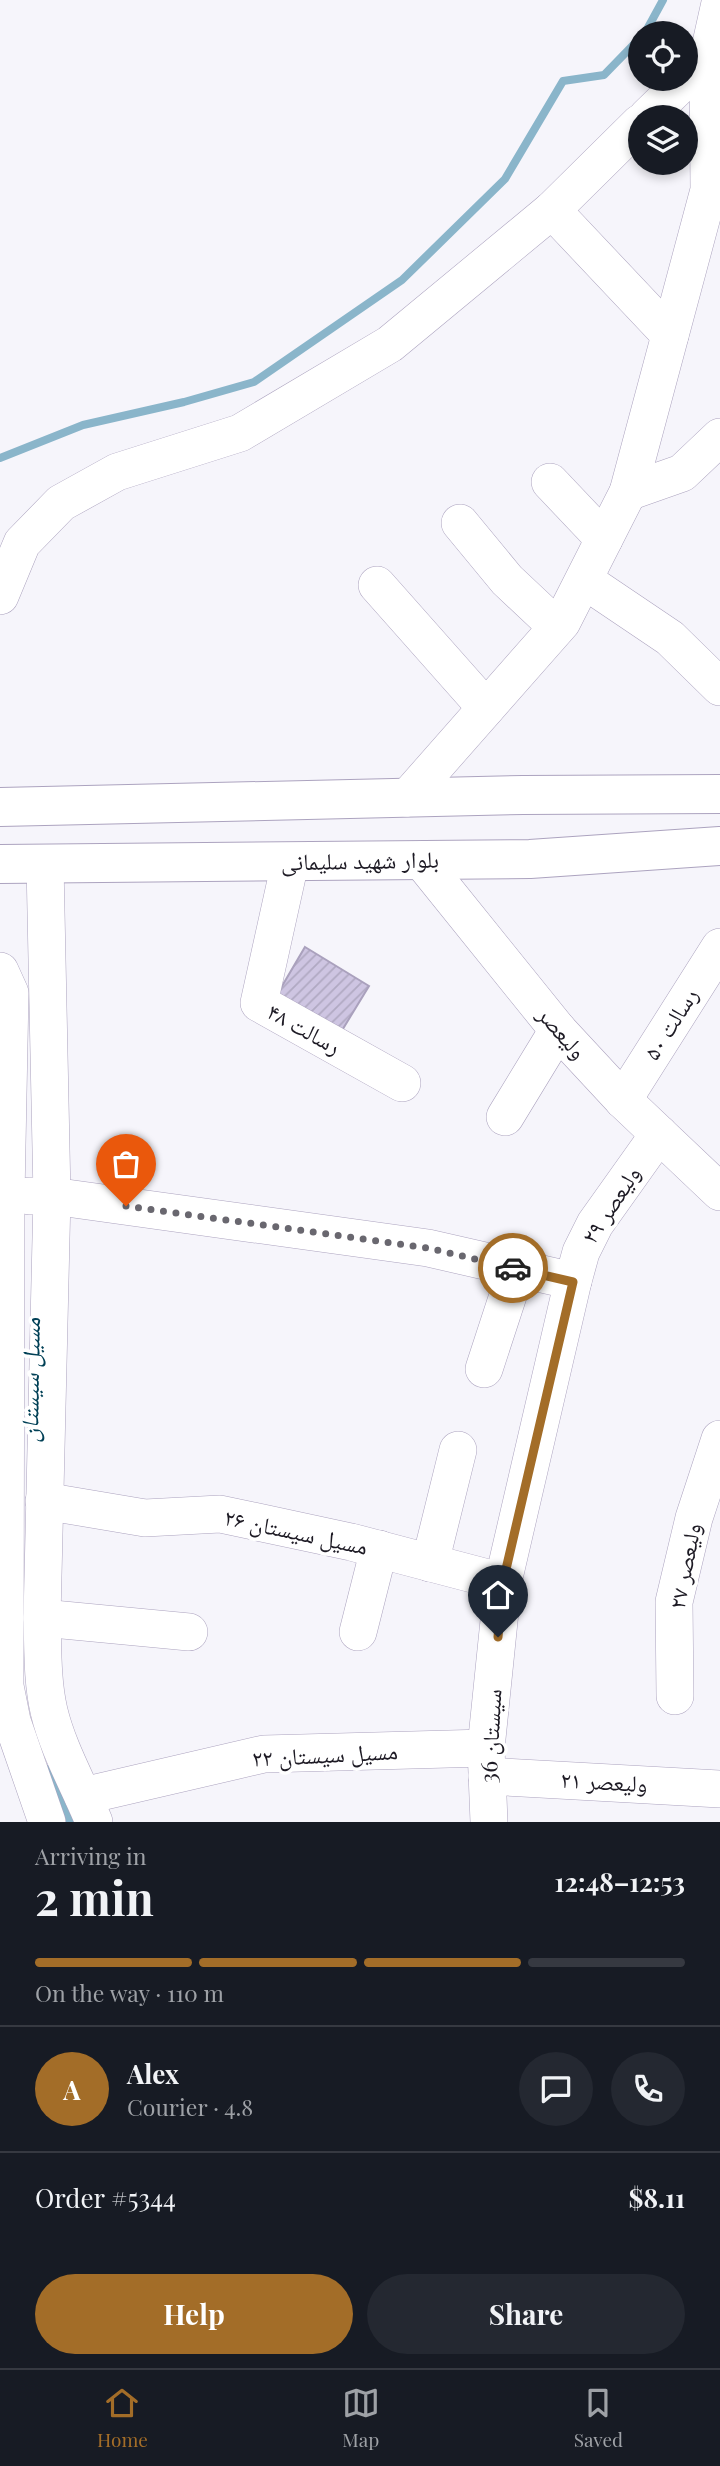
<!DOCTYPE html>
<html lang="en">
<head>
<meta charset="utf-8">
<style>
  :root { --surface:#171b24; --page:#242831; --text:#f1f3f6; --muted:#9ea1a6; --line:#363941; --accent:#a36d28 }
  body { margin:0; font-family:"Playfair Display","Noto Naskh Arabic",serif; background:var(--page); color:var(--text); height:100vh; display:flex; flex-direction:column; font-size:26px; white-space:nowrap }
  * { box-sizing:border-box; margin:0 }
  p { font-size:23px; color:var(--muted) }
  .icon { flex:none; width:38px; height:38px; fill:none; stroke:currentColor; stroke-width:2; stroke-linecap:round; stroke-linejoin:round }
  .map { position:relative; height:1822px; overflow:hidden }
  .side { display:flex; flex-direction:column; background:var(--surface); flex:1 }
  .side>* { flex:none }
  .buttons { position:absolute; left:628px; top:21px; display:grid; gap:14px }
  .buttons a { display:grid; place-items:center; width:70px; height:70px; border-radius:50%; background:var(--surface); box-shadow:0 4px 10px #0003; font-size:35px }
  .pin { position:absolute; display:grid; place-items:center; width:60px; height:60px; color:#fff; margin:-72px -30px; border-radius:50% 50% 50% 0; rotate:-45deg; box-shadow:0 0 7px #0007 }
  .pin .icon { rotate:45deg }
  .courier { position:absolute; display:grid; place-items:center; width:70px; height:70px; margin:-35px; border:5px solid #a36d28; border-radius:50%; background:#fff; color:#222; box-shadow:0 2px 9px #0007 }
  .headline em { font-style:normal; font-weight:700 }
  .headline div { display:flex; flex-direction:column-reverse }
  .headline { display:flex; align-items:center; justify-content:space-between; height:119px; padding:0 35px }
  h1 { font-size:46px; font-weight:700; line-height:52px }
  .bar { display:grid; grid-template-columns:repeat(4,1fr); gap:10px 7px; align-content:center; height:84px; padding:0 35px }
  .bar i { height:9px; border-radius:5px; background:var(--line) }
  .bar .selected { background:var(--accent) }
  .bar p { grid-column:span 4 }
  .line { display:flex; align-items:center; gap:18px; padding:0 35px; border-top:2px solid var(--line) }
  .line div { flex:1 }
  .round { display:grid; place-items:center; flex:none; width:74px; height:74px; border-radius:37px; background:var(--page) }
  .action { display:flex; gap:14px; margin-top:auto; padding:14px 35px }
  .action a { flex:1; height:80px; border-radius:42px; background:var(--accent); color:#fff; font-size:28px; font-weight:700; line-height:80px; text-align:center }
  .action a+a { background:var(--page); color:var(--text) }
  .tab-bar { display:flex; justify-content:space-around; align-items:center; height:98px; border-top:2px solid var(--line); background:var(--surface); font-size:19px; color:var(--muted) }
  .tab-bar a { display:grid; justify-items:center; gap:4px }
  .tab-bar .selected { color:var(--accent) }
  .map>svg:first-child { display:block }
</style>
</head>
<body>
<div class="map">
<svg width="720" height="1822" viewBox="0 0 720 1822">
  <defs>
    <pattern id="building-hatch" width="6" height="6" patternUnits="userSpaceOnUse" patternTransform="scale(1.75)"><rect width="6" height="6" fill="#cec5e2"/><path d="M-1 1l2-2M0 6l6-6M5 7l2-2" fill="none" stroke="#b0a9c2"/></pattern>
  </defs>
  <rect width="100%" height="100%" fill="#f6f5fb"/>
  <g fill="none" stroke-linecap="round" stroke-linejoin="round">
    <g stroke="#8ab5ca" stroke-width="8">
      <polyline points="645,33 663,0"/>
      <polyline points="0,458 83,425 184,402 254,382 402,280 505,179 563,81 604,75 640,38"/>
    </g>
    <polyline stroke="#8ab5ca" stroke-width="28" points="56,1776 74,1822"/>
  </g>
  <polygon fill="url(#building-hatch)" stroke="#aaa1bd" stroke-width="2" points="305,947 369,986 341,1032 278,993"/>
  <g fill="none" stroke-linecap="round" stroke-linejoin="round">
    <g stroke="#aca3bf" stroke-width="38">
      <g id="minor">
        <polyline points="692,73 708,57 720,3"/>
        <polyline points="647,117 686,79"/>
        <polyline points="552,210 670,335"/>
        <polyline points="550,482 604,539"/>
        <polyline points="628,492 682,473 720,437"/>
        <polyline points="460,523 507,580 557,627"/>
        <polyline points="584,580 670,638 720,687"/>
        <polyline points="377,585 486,708"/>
        <polyline points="0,596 22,543 61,503 117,472 240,433 390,344 552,210 640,123"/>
        <polyline points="407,798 562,622 628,492 709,190 708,57"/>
        <polyline points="421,860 558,1030 623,1100 720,1192"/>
        <polyline points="290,863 259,1003 402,1083"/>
        <path d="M45,864L52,1196L42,1618C43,1648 42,1681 49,1711C58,1749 79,1785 94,1822"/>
        <polyline points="0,971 10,993 6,1196 5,1686 12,1721 47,1822"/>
        <polyline points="623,1100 720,947"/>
        <polyline points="505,1117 558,1030"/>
        <polyline points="29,1196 52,1196 428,1248 573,1281"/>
        <polyline points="484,1369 517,1268"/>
        <polyline points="44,1501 145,1518 220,1514 351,1542 503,1582"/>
        <polyline points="430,1563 458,1450"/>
        <polyline points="42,1618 189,1632"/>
        <polyline points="358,1632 379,1549"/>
        <polyline points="675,1696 674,1602 694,1518 720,1439"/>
        <polyline points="487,1776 720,1789"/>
        <polyline points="83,1796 264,1754 486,1748"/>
        <polyline points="489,1822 486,1748 503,1582 573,1281 581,1252 595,1224 659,1134"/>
      </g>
    </g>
    <g stroke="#aca3bf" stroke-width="40">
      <g id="major">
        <polyline points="0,807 523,795 720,794"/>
        <polyline points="0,864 530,859 720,846"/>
      </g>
    </g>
    <use href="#minor" stroke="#fff" stroke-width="37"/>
    <use href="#major" stroke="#fff" stroke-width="38"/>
  </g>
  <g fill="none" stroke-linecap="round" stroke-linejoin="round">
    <polyline stroke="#69676f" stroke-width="7" stroke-dasharray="0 12.6" points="126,1206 428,1248 513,1268"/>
    <polyline stroke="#a36d28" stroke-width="9" points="498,1637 503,1582 573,1282 513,1268"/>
  </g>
  <g text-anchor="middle" stroke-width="7" stroke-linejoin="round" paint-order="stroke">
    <g font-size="23" fill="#1d1a24" stroke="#fff">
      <text transform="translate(360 861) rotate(-1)" y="8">بلوار شهید سلیمانی</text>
      <text transform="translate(671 1024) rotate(-58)" y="8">رسالت ۵۰</text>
      <text transform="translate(304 1029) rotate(29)" y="8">رسالت ۴۸</text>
      <text transform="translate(562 1033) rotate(49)" y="8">ولیعصر</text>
      <text transform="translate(611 1205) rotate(-57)" y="8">ولیعصر ۲۹</text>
      <text transform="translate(296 1532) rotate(12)" y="8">مسیل سیستان ۲۶</text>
      <text transform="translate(685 1566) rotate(-79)" y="8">ولیعصر ۲۷</text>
      <text transform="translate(491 1736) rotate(-87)" y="8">سیستان 36</text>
      <text transform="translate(325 1755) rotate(-3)" y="8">مسیل سیستان ۲۲</text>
      <text transform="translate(604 1782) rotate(3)" y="8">ولیعصر ۲۱</text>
    </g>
    <g font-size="24" font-style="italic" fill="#014056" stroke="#fff">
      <text transform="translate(31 1380) rotate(-89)" y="8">مسیل سیستان</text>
    </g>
  </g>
</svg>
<div class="buttons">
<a><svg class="icon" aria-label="locate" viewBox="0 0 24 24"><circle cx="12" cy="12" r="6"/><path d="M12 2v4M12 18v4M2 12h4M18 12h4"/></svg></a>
<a><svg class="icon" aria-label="layers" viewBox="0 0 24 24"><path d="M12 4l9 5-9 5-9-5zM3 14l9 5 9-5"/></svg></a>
</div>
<div class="pin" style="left:126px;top:1206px;background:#ea580c"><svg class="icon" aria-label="bag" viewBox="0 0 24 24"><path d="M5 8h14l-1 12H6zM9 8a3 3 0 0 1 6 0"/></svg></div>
<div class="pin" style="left:498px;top:1637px;background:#1f2937"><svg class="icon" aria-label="home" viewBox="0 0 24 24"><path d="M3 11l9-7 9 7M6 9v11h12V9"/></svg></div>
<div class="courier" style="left:513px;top:1268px"><svg class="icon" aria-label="car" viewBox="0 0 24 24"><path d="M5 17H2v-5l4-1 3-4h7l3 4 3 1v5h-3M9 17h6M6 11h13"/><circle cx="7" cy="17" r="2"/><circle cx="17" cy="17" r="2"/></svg></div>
</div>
<section class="side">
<div class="headline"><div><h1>2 min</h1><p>Arriving in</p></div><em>12:48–12:53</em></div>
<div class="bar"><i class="selected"></i><i class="selected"></i><i class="selected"></i><i></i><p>On the way · 110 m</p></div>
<div class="line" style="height:126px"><b class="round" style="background:var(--accent);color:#fff">A</b><div><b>Alex</b><p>Courier · 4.8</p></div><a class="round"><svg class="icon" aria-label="chat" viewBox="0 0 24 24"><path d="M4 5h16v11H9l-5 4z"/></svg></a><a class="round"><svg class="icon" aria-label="phone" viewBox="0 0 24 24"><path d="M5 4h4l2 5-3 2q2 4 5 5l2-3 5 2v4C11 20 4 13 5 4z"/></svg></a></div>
<div class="line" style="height:91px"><div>Order #5344</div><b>$8.11</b></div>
<div class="action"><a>Help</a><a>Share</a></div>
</section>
<nav class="tab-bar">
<a class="selected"><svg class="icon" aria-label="home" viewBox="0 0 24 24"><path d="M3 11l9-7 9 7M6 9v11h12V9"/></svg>Home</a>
<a><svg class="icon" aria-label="map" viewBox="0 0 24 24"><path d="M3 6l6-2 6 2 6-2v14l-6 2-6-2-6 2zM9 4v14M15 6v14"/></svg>Map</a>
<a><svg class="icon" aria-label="saved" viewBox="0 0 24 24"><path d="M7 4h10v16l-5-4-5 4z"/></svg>Saved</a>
</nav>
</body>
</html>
